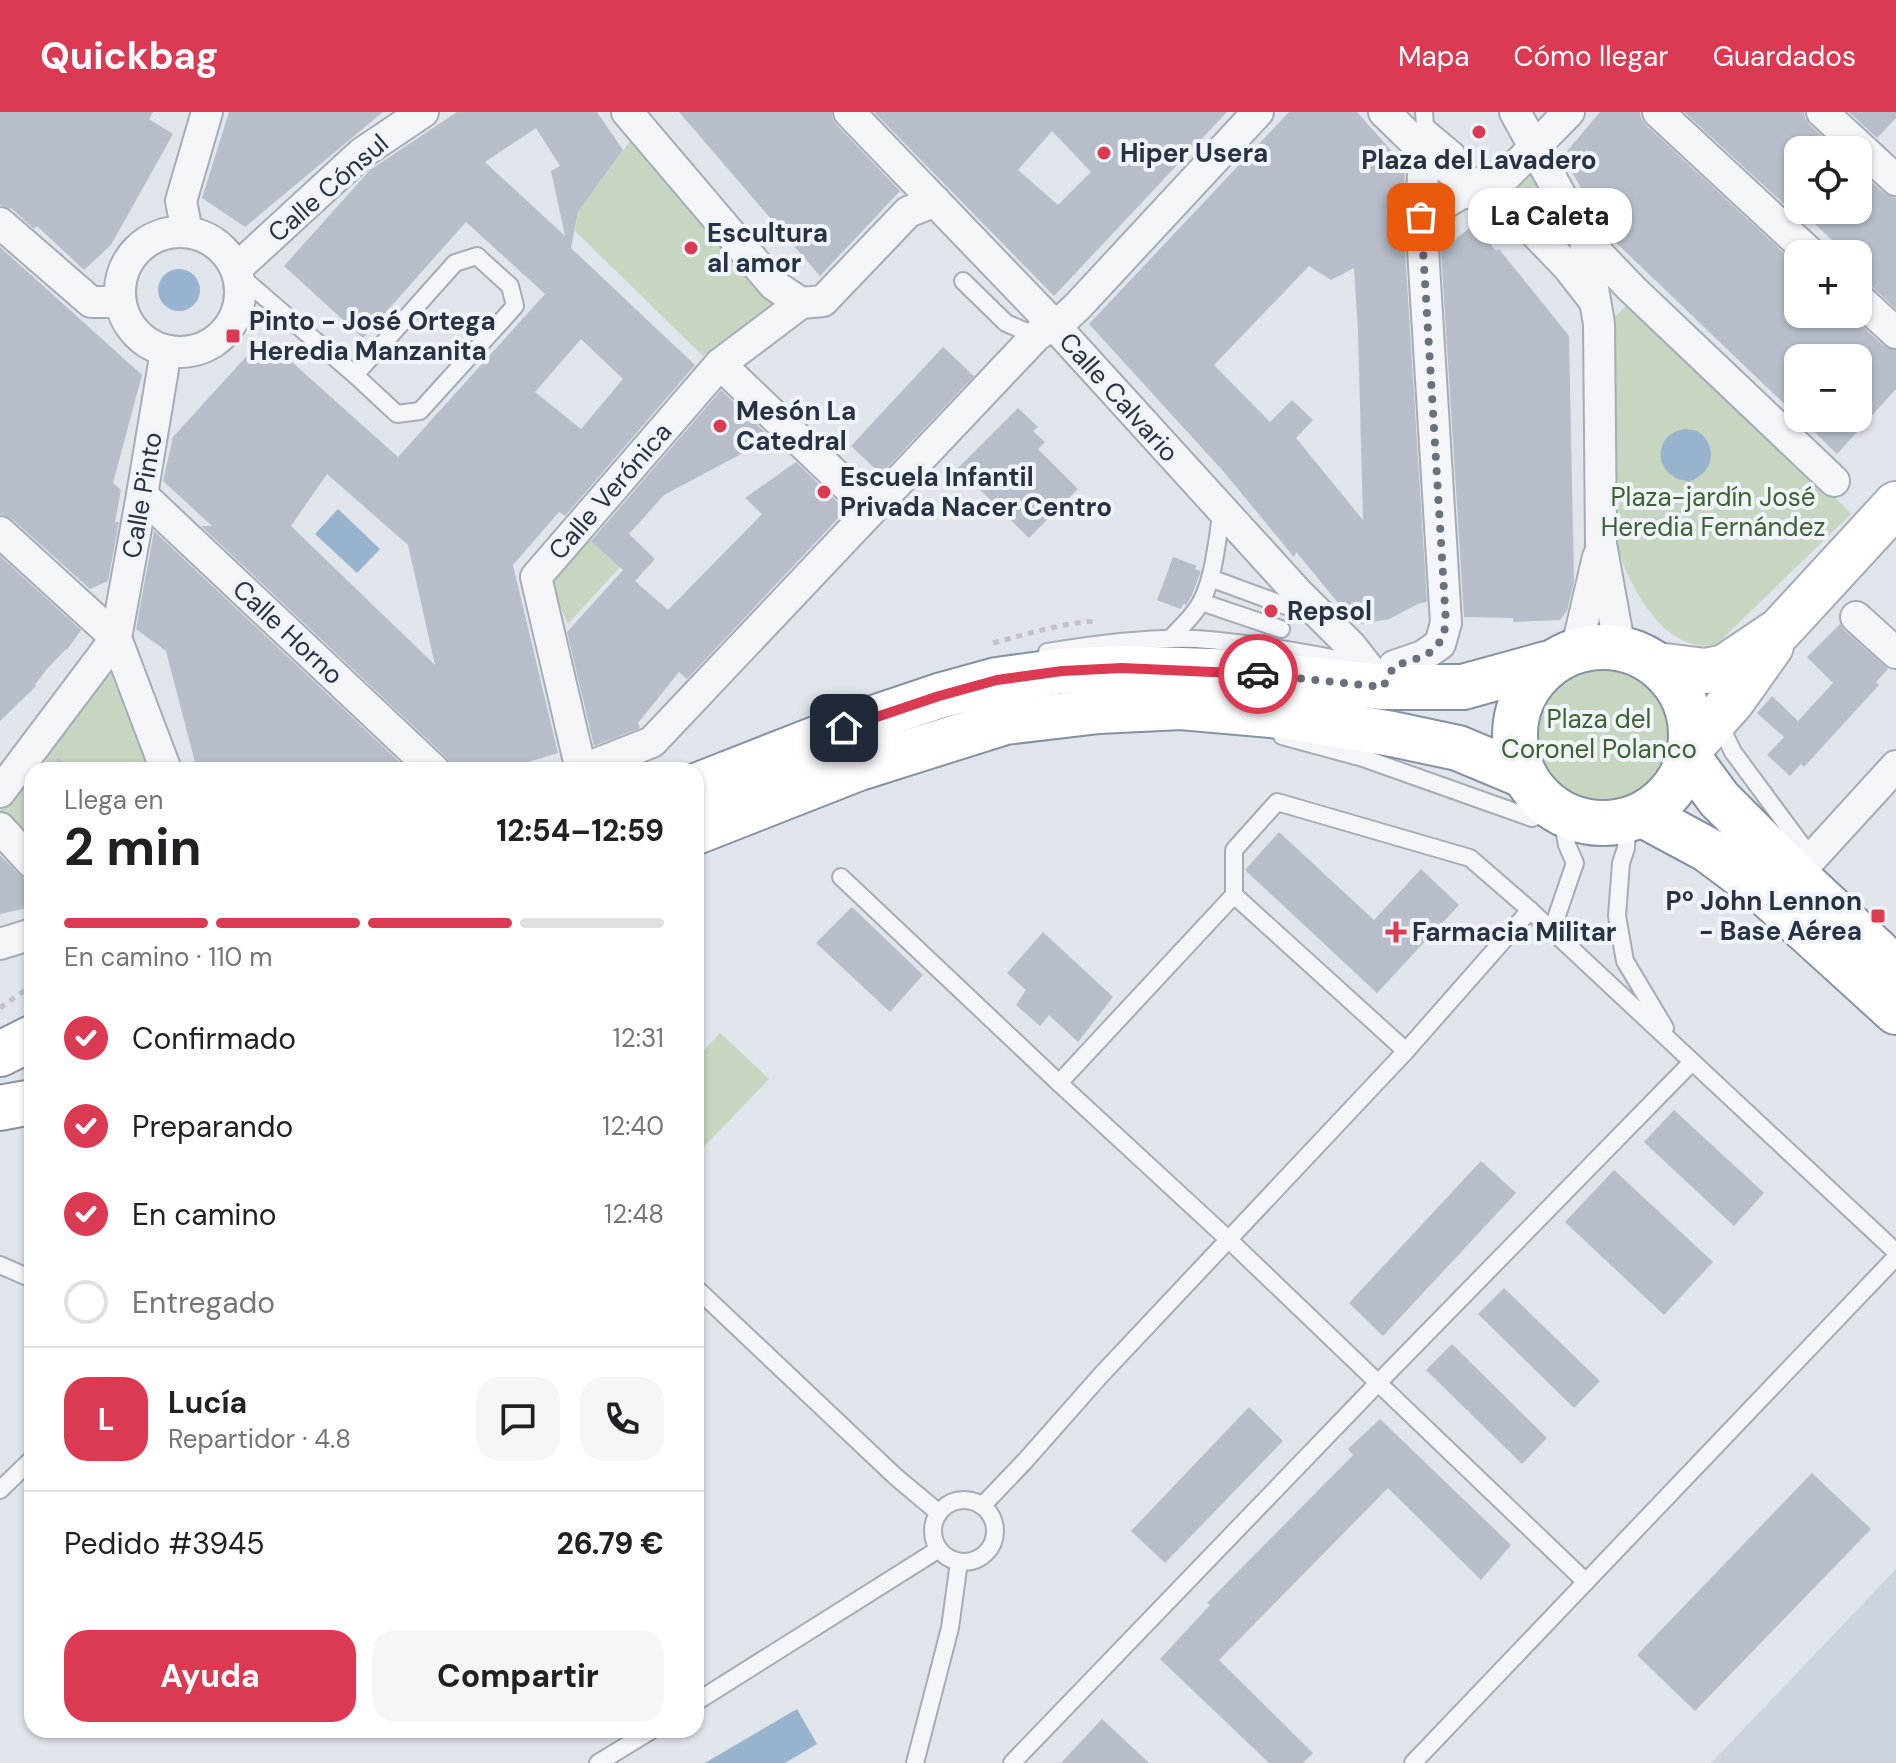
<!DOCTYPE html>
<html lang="es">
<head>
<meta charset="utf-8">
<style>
  :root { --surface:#fff; --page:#f6f6f6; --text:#202124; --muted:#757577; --line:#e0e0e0; --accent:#dc3953 }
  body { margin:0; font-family:"DM Sans",sans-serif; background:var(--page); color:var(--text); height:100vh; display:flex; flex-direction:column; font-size:30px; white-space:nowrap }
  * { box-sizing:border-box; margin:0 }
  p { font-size:26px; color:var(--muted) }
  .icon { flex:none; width:44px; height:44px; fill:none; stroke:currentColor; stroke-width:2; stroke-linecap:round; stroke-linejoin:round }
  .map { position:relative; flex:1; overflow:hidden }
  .panel { position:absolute; left:24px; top:650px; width:680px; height:976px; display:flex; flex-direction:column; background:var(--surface); border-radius:24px; box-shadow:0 2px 6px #0004 }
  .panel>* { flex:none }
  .fabs { position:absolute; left:1784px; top:24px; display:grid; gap:16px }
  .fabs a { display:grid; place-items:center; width:88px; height:88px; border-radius:16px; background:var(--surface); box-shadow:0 2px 6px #0004; font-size:40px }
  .pin { position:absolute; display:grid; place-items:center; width:68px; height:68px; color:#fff; margin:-34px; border-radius:16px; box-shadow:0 4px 12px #0006 }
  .courier { position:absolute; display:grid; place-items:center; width:80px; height:80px; margin:-40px; border:6px solid #dc3953; border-radius:50%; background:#fff; color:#222; box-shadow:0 2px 10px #0007 }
  .bubble { position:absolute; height:56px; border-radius:24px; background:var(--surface); box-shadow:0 2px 6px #0004; font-size:26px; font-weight:700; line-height:56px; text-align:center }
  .overview em { font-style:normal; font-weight:700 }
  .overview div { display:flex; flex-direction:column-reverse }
  .overview { display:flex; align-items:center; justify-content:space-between; height:136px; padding:0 40px }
  h1 { font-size:52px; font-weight:700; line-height:60px }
  .bar { display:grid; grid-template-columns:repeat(4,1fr); gap:12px 8px; align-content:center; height:96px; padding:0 40px }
  .bar i { height:10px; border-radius:6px; background:var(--line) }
  .bar .on { background:var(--accent) }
  .bar p { grid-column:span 4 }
  .line { display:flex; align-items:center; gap:20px; padding:0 40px; border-top:2px solid var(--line) }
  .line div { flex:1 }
  .round { display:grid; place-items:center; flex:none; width:84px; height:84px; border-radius:24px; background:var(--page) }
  ol { padding:0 40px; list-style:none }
  li { display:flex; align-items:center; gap:24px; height:88px }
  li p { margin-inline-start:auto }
  li .icon { padding:8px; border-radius:50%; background:var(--accent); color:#fff; stroke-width:4 }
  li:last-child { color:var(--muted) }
  li i { width:44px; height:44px; border:4px solid var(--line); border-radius:50% }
  .primary-button { display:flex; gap:16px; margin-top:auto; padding:16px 40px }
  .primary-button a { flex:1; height:92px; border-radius:24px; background:var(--accent); color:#fff; font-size:32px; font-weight:700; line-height:92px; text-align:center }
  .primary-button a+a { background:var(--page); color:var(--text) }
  header { display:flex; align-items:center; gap:48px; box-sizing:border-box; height:112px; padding:0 40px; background:var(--accent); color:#fff }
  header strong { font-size:38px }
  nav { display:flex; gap:44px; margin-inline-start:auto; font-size:28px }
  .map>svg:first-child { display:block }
</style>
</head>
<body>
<header>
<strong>Quickbag</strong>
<nav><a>Mapa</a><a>Cómo llegar</a><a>Guardados</a></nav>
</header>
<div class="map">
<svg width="1896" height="1651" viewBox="0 0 1896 1651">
  <rect width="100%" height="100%" fill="#e0e5eb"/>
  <polygon fill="#ced4dd" points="1896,1457 1896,1651 1711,1651"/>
  <g fill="#c6d6c1">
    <polygon points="636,21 780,186 703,244 575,119 578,100"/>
    <path d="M1534,56L1572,137L1519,91C1515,74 1523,68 1534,56Z"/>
    <path d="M1639,183L1851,402L1717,532C1666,545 1628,473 1617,433C1612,415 1613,385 1612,365C1608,316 1605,267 1601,217Z"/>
    <polygon points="587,425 620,455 568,512 549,470"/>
    <circle cx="1599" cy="622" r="69"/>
    <polygon points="113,556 154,658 32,658 32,738 0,702 0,698 45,638"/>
    <polygon points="720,921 769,967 696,1043 696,947"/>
  </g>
  <g fill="#98b3ce">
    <circle cx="179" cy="178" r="21"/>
    <path d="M1685,317C1689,318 1694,317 1698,320C1714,329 1715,353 1701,363C1697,366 1693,368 1689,370C1685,368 1680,368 1676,366C1651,353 1658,320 1685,317Z"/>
    <polygon points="338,397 380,437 357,461 315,422"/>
    <polygon points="797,1597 817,1632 785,1651 705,1651"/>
  </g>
  <g fill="#b7bec9" fill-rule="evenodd">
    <polygon points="0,0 153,0 149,7 173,22 111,133 84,158 37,114 34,117 12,97 0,93"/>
    <polygon points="229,0 383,0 245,115 202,86"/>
    <path d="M457,0H597L623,38L578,100L571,136L695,253L565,404L559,400L513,453L558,641L502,658H452L451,652L446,645L201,414H212L163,369L173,325L264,225L398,345L545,182L466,110L363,226L284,154L370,58ZM536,16L560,54L551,59L565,124L485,50ZM581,227L623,267L581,317L535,280ZM327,362L408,433L435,553L291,414Z"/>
    <polygon points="679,0 832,0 832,5 836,12 900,79 820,164"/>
    <path d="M874,0H1227L1054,184ZM1052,19L1091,60L1058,93L1018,58Z"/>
    <path d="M1289,0H1357L1405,54L1403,106L1427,490L1420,491L1389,507L1361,512L1343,497L1298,442L1296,440L1294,445L1223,359L1089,212ZM1309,154L1331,168L1354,156L1358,219L1363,408L1296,326L1313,308L1292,288L1270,310L1214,253Z"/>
    <polygon points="1600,0 1640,0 1641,6 1646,13 1798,154 1798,202 1849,202 1884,234 1896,238 1896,277 1837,342 1800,306 1858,306 1858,246 1798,246 1798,305 1729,239 1606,121 1563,44"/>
    <polygon points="1684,0 1804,0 1805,6 1810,13 1837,38 1798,38 1798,105"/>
    <polygon points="1849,0 1896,0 1896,6 1877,26"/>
    <polygon points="1858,58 1884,81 1896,86 1896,197 1870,173 1858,168 1858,142 1847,142 1800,98 1858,98"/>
    <polygon points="1474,112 1496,139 1499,137 1569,224 1574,470 1567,499 1560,508 1513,510 1513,506 1464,505 1441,139"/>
    <polygon points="0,135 142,263 113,371 121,378 115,410 119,410 108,469 90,477 12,407 0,402"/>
    <polygon points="943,235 974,264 881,362 851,334"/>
    <polygon points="721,278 771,326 664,383 629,422 655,447 635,469 668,498 762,402 745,386 796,350 846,398 687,567 679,560 638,611 640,616 594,634 567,520 623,458 591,429"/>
    <polygon points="1018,296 1038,315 1033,319 1045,330 1038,337 1078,377 1029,426 958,356"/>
    <polygon points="154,419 408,658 197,658 166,539 136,517"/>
    <polygon points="0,444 81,518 67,538 66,537 46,558 35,573 36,574 0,609"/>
    <polygon points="1173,445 1197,454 1195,457 1201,459 1192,483 1186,493 1183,492 1181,497 1157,488"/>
    <polygon points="1840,512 1844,518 1888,557 1876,570 1879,573 1804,655 1801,652 1790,664 1767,643 1784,625 1757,601 1772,584 1798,609 1833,571 1807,545"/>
    <polygon points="1279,720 1374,808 1421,757 1459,793 1377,881 1245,758"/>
    <polygon points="0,743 24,767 31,795 0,802"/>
    <polygon points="852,795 923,863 890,900 816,831"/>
    <polygon points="1043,820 1113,885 1078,930 1049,903 1040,914 1016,893 1026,878 1007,861"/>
    <polygon points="1674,998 1764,1081 1734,1114 1644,1030"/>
    <polygon points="1481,1049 1516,1081 1383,1224 1349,1191"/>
    <polygon points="1614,1058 1713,1150 1664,1203 1565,1110"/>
    <polygon points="1504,1176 1600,1269 1574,1296 1478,1202"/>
    <polygon points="1452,1232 1547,1326 1522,1352 1426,1258"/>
    <polygon points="1249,1295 1283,1329 1165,1451 1131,1419"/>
    <polygon points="1380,1307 1511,1433 1481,1468 1388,1376 1219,1548 1313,1641 1303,1651 1269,1651 1160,1547 1210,1493 1207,1491 1353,1343 1348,1337"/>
    <polygon points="1812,1361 1871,1417 1695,1599 1637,1543"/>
    <polygon points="1102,1607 1149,1651 1061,1651"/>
  </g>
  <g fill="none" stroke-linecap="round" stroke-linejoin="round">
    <g stroke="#a5acb6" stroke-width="20">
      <g id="lane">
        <polyline points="1424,0 1425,14 1456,40 1463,63"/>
        <polyline points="239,163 355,263 397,302 420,299 515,194 510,174 477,144 455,151 355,263"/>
        <polyline points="963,169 1006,211 1036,224"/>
        <polyline points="1210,466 1289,495"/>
        <polyline points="1201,490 1281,517"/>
        <path d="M1170,527C1179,517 1189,508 1196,498C1214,474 1217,427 1222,397"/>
        <path d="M1047,540C1095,532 1147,525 1195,527C1243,530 1290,538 1337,547L1349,564"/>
        <polyline points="1718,609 1733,640 1815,751"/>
        <polyline points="1282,624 1363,646 1532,706 1556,698"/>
        <polyline points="1627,708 1626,736 1621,751 1617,804 1625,849 1665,916"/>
        <polyline points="841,765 1059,971 1229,1128 1586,1470"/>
        <polyline points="1234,783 1234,738 1277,690 1470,746 1530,798"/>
        <polyline points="1552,818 1575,751 1567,733 1561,701"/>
        <polyline points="1059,971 1234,783 1406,939"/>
        <polyline points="0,1153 32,1167"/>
        <polyline points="696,1176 896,1365 939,1401"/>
        <polyline points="0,1378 32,1347"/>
        <circle cx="964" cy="1419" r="31"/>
        <polyline points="982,1394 1025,1349 1101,1263 1406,939 1530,798 1896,1140"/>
        <polyline points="696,1590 939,1437"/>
        <polyline points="598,1651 652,1618"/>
        <polyline points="915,1651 950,1516 959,1450"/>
        <polyline points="1012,1651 1378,1271 1692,950"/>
        <polyline points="1413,1651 1896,1145"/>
      </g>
    </g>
    <g stroke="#a5acb6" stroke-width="34">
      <g id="street">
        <polyline points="627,0 774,173 801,191"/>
        <polyline points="849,0 1054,213 1297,480 1351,534 1383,575 1394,554 1423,544 1440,532 1446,511 1421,105 1424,39"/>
        <polyline points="1384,0 1424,39 1464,68 1493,77 1568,155 1593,187"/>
        <polyline points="1515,0 1585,128 1599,212 1601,432 1620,537"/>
        <polyline points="1658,0 1811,142"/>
        <polyline points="1822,0 1896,68"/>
        <polyline points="1421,105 1460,82 1493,77 1569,0"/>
        <polyline points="0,111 91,190 120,190"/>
        <circle cx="180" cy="180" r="60"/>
        <polyline points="187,120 181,89 207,0"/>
        <polyline points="1585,128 1632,177 1834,369"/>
        <polyline points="236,157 362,41 423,0"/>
        <polyline points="1858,186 1896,221"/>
        <polyline points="801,191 823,189 908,100 935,89"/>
        <polyline points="720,252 871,397"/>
        <polyline points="142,383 434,658"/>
        <polyline points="0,420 116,526 166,658"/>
        <polyline points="1856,505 1896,541"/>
        <polyline points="1576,539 1598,445"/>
        <polyline points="581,658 652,630 1036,224 1047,216 1065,206 1077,195 1258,0"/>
        <polyline points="581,658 536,465 720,252 801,191"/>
        <polyline points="0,680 116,526 142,383 166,239"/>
        <polyline points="0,716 32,751"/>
        <polyline points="1812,746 1896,654"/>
        <polyline points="0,832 32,822"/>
      </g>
    </g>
    <g stroke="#a5acb6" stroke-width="48">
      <g id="secondary">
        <polyline points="1657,553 1705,559 1725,555 1780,518 1896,392"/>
        <polyline points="1692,634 1732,589 1771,534"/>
      </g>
    </g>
    <g stroke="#8692a3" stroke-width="48">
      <g id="highway">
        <circle cx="1603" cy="623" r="88"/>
        <polyline points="1689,646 1719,687 1793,761 1896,857"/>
        <polyline points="696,674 844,616 939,584 997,568 1062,559 1122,556 1239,560 1383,575 1463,575 1546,552"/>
        <polyline points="1643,703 1708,738 1763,779 1896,900"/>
        <polyline points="696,720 859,656 1005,610 1099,599 1181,595 1291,605 1392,622 1458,636 1525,664"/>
        <polyline points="0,942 32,926"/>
        <polyline points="0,996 32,990"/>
      </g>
    </g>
    <g stroke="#bfc2ca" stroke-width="5" stroke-dasharray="6 6" stroke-linecap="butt">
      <path d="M993,531C1028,522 1061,511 1097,509"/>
      <polyline points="57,648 68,658"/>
      <path d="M71,658C79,651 88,651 96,658"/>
      <polyline points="0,896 32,873"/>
    </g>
    <use href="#lane" stroke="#f4f5f9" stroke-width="16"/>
    <use href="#street" stroke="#f4f5f9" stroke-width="30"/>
    <use href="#secondary" stroke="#fff" stroke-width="44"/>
    <use href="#highway" stroke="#fff" stroke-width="44"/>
  </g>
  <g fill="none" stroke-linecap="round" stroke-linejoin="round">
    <path stroke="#68717e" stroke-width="8" stroke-dasharray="0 14.4" d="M1258,562L1383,575L1394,554C1423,544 1440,544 1446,511L1421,105"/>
    <polyline stroke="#dc3953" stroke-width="10" points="844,616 939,584 997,568 1062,559 1122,556 1258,562"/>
  </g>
  <g fill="#dc3953" stroke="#f0f4f8" stroke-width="3">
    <circle cx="1479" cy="20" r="8"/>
    <circle cx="1104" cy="41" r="8"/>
    <circle cx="691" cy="136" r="8"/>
    <rect x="225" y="216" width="16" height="16" rx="4"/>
    <circle cx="720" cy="314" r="8"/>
    <circle cx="824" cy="380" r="8"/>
    <circle cx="1271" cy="499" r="8"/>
    <rect x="1870" y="796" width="16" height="16" rx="4"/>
    <path d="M1392 808h8v8h8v8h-8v8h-8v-8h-8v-8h8z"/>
  </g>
  <g text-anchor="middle" stroke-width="8" stroke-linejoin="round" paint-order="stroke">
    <g font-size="26" font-weight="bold" fill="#273244" stroke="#f0f4f8" text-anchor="start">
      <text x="1120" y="50">Hiper Usera</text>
      <text x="1479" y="57" text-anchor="middle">Plaza del Lavadero</text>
      <text x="707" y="130">Escultura<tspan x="707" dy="30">al amor</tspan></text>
      <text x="249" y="218">Pinto - José Ortega<tspan x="249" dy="30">Heredia Manzanita</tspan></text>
      <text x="736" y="308">Mesón La<tspan x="736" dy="30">Catedral</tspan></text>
      <text x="840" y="374">Escuela Infantil<tspan x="840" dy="30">Privada Nacer Centro</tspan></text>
      <text x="1287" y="508">Repsol</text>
      <text x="1862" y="798" text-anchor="end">Pº John Lennon<tspan x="1862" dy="30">- Base Aérea</tspan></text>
      <text x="1412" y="829">Farmacia Militar</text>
    </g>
    <g font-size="26" fill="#273244" stroke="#f0f4f8">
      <text transform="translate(328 76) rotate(-41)" y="9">Calle Cónsul</text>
      <text transform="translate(1119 285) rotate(48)" y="9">Calle Calvario</text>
      <text transform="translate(610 379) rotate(-49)" y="9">Calle Verónica</text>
      <text transform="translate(142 383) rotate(-80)" y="9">Calle Pinto</text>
      <text transform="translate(288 520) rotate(43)" y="9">Calle Horno</text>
    </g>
    <g font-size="26" fill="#3c6233" stroke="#f0f4f8">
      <text x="1713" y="394">Plaza-jardín José<tspan x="1713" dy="30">Heredia Fernández</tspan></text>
      <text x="1599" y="616">Plaza del<tspan x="1599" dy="30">Coronel Polanco</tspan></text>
    </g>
  </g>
</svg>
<div class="fabs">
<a><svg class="icon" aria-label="locate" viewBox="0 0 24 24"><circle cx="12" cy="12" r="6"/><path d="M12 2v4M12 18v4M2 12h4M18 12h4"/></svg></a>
<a>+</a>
<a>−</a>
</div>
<div class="pin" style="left:1421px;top:105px;background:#ea580c"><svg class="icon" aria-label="bag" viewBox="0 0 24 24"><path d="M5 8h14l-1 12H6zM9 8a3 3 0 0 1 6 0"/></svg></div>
<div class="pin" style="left:844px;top:616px;background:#1f2937"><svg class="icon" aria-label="home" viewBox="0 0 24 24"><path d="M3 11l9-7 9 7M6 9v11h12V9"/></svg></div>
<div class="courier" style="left:1258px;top:562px"><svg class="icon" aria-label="car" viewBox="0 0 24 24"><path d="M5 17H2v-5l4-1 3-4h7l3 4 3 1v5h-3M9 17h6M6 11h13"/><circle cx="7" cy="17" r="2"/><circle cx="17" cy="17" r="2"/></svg></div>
<div class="bubble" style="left:1468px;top:76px;width:164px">La Caleta</div>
<section class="panel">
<div class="overview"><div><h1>2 min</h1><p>Llega en</p></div><em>12:54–12:59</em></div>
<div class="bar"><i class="on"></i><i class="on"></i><i class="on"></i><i></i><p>En camino · 110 m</p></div>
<ol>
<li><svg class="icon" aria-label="check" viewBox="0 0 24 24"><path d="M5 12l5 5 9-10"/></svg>Confirmado<p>12:31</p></li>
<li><svg class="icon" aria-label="check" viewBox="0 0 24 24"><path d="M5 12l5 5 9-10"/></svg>Preparando<p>12:40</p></li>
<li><svg class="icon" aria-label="check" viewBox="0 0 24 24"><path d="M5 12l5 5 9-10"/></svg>En camino<p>12:48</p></li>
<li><i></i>Entregado</li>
</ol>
<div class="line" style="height:144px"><b class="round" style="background:var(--accent);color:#fff">L</b><div><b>Lucía</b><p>Repartidor · 4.8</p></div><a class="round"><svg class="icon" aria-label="chat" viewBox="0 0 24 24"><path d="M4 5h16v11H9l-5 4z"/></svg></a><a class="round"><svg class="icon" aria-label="phone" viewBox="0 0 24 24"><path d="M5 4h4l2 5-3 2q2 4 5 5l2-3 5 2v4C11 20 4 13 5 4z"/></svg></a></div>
<div class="line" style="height:104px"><div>Pedido #3945</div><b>26.79 €</b></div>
<div class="primary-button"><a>Ayuda</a><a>Compartir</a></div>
</section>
</div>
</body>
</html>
